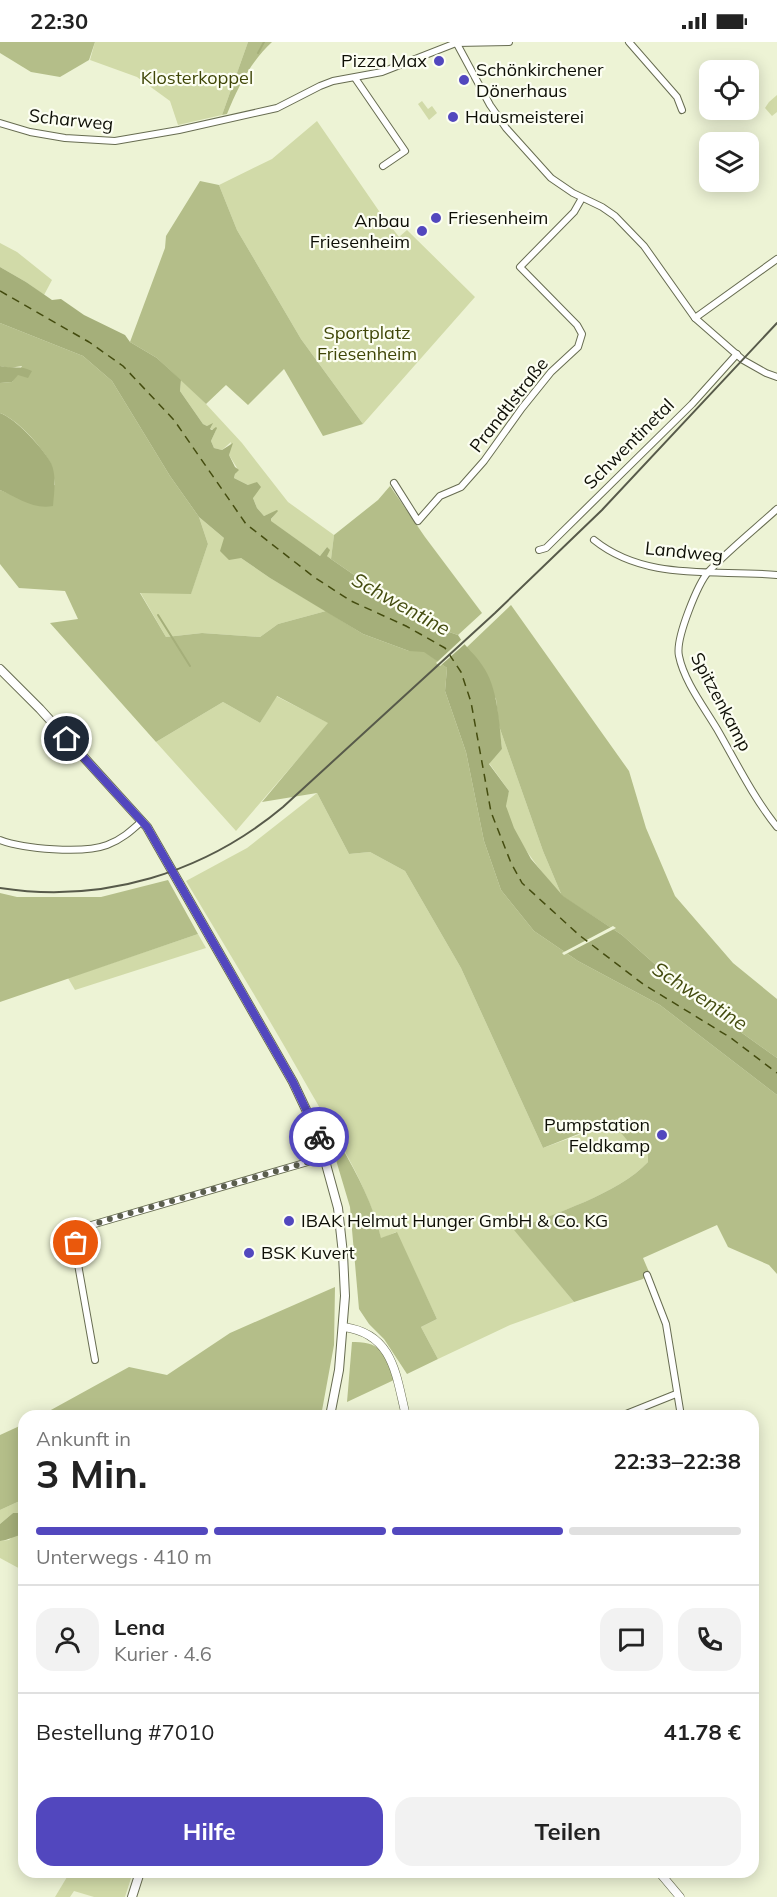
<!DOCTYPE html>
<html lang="de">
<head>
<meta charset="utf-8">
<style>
  :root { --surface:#fff; --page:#f2f2f2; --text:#222; --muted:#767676; --line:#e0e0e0; --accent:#5247be }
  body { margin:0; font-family:Mulish,sans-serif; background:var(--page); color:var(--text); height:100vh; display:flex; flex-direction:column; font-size:22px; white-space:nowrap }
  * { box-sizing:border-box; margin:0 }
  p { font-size:20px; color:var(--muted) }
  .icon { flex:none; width:33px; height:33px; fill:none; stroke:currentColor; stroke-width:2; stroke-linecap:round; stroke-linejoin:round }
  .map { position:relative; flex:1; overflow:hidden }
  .details { position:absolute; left:18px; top:1368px; width:741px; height:468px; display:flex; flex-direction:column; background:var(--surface); border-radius:18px; box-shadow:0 3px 15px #0003 }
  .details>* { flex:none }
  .tools { position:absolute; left:699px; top:18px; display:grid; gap:12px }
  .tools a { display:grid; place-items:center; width:60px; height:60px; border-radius:12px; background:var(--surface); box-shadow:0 3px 15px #0003; font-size:30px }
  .pin { position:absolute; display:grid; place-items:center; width:51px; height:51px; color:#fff; margin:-26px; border:3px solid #fff; border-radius:50%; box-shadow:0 2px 6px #0007 }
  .courier { position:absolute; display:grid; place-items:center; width:60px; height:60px; margin:-30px; border:4px solid #5247be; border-radius:50%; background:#fff; color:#222; box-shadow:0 2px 8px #0007 }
  .headline em { font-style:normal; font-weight:700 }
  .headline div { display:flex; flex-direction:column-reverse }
  .headline { display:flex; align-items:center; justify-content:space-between; height:102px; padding:0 18px }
  h1 { font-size:39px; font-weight:700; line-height:45px }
  .bar { display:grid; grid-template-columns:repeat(4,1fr); gap:9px 6px; align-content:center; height:72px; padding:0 18px }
  .bar i { height:8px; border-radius:4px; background:var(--line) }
  .bar .active { background:var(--accent) }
  .bar p { grid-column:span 4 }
  .line { display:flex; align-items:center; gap:15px; padding:0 18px; border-top:2px solid var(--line) }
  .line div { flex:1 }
  .round { display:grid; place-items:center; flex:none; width:63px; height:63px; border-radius:18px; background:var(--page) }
  .primary-button { display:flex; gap:12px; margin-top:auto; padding:12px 18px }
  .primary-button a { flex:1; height:69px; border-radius:18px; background:var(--accent); color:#fff; font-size:24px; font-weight:700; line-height:69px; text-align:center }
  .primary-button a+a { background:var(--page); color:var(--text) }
  .status { display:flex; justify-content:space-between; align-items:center; height:42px; padding:0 30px; background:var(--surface); direction:ltr }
  .status svg { height:16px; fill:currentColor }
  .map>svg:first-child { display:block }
</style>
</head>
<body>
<div class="status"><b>22:30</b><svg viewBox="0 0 49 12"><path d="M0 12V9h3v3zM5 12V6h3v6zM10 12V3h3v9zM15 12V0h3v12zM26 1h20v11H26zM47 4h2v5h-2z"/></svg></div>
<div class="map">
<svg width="777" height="1855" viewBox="0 0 777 1855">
  <rect width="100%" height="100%" fill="#edf3d5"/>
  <g fill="#d1daa8">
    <polygon points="95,0 248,0 222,73 178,83 170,59 137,35 90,18"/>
    <polygon points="777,53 777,70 772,74 765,66 769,60"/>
    <polygon points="422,59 428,67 432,64 437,71 429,78 418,62"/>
    <polygon points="317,79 379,169 399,195 407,188 475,255 363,382 301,297 237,188 219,143 272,117"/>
    <polygon points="0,201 17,210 52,238 44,253 26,240 0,225"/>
    <polygon points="181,338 206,362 242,401 288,460 334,493 331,517 327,514 327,505 320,514 270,479 277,469 264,474 257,466 248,443 234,436 237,426 229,413 231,400 222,408 214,406 211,399 216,388 210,387 212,383 207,384 203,382 180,349"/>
    <polygon points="199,475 224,496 241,516 270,536 326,569 278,582 260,595 202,591 166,595 140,550 191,551 208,502"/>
    <polygon points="276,654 329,681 236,789 156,700 223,660 260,681"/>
    <path d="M499,684L543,809L562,854C545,834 507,790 506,763C506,758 508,753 509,749L489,721L502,707Z"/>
    <path d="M317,751L349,812L370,810L405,829L461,926L543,1106L584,1091L611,1079L632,1103L639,1101L648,1110V1120C618,1152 555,1171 515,1188L574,1260L510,1283L438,1317L421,1285L437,1277L396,1190L381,1197C368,1143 337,1096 310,1049C270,978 228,909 186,839L247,806Z"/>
    <polygon points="198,892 206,906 75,948 68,936"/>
    <polygon points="24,1457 24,1474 20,1471 13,1471 0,1482 0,1468"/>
    <polygon points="14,1493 24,1493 24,1529 0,1516 0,1499 9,1498"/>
    <polygon points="70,1830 133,1830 125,1855 94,1855 74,1849 70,1855 55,1855"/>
  </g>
  <g fill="#b4be89">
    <polygon points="0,0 95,0 89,18 60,35 31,30 0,11"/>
    <path d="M248,0H272C251,19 237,47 227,72L222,73Z"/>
    <polygon points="200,139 219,143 237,188 301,297 363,382 323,394 284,327 248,363 226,343 206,362 157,316 130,300 165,206 166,194"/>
    <path d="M0,281L83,314L112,339L170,434L199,475L208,502L191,552L140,551L166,595L202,591L260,595L278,582L326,569L363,592L409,609H424L447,626L445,649L466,710L484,799L501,848L534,889L578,919L660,963L777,1053V1232L769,1223L728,1205L717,1183L643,1216L649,1230L643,1237L574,1260L514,1188C555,1171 618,1152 648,1120V1110L639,1101L632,1104L611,1079L543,1106L461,926L405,829L370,810L349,812L317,751L262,760L328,681L277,654L260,681L223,660L156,700L50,581L78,577L65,549L19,546L0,522V448L10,452L55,443C54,436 53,427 50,420C41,404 17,377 0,371V341L12,340L22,324L9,326L0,324Z"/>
    <polygon points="390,444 425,495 482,571 458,593 425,582 331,517 334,493 378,458"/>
    <polygon points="511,563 629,729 646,786 675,854 733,921 777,957 777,1016 742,991 657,924 622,893 562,854 543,809 499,684 496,657 466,606"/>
    <polygon points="168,838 198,892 0,960 0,851 17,855 101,855"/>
    <path d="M341,1104C358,1134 373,1162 381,1196L397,1190L437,1277L421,1285L438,1317L407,1332L384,1297L369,1282L359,1267L350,1165L336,1118Z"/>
    <polygon points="335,1245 334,1303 321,1374 40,1374 129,1325 167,1333 230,1291"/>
    <path d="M352,1300C382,1299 386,1313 394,1338L347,1360Z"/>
    <polygon points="24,1382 24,1457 0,1468 0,1393"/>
  </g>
  <g fill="#a5af7a">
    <path d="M0,225L26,240L52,258L61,257L84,273L125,293L130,300L157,316L181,338L180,349L203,382L207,384L213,381L210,387L212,388L216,385L217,386L211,399L214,406L222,408L233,401L229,413L235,425L239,428L235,432L234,436L248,443L257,440L261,445L253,456L257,466L264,474L277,468L278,469L271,477V479L320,514L327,505L330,508L327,514L331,517L425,582L458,593C465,605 475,612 482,623C498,645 499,680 502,707L489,722L509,749L506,764L514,786L531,817L563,854L622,893L657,924L742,991L777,1016V1053L660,963L578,919L534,889L501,848L484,799L466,710L445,649L447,626L424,610L409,609L363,592L270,536L241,516L229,518L220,509L224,496L199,475L170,434L112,339L83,314L0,281Z"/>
    <path d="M0,324C13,327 20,323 32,329L28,336L18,333L12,340L0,341Z"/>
    <path d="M0,371C15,376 43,406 51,421C57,434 54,451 53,464C33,468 17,455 0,448Z"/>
    <path d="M13,1471H20L24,1474V1493C15,1493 9,1498 0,1499V1482Z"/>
  </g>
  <g fill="#edf3d5">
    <polygon points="463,596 466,601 440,624 436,621"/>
    <polygon points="613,884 616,886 564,913 562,911"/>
  </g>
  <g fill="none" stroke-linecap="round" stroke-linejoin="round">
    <g stroke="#a5af7a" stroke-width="2">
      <polyline points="258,11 264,0"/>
      <polyline points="158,573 190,624"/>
    </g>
    <polyline stroke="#444c0f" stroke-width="1.5" stroke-dasharray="8 6" stroke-linecap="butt" points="0,249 89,300 123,324 174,378 246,482 314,535 351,559 406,584 445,606 461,630 471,660 491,770 511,821 522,841 579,893 643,942 731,996 777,1031"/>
    <g stroke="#676c51" stroke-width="8">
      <g id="minor">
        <polyline points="456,0 490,63 506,86 551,136 573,151 602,165 615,174 644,204 695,276 743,318 766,331 777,335"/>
        <polyline points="629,0 677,55 682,68"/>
        <polyline points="355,36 405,109 383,124"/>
        <polyline points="0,81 30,90 65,96 115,99 179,88 277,66 320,44 333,39 382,30 456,1 509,0"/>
        <polyline points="695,276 777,217"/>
        <polyline points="394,441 418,479 440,454 461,445 484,419 522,366 551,330 578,305 582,292 577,283 520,225 574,170 582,156"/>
        <path d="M777,467C755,487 730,507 709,529C698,541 675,597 679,614C684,639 704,665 717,687C736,720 753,755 777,785"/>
        <path d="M594,498C646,540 715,527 777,533"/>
        <polyline points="539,508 546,506 692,362 737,312"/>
        <path d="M0,798C24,807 83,812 107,803C121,798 131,789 142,779"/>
        <polyline points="647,1233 666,1282 681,1374"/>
        <path d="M95,1318L76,1211C76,1199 79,1193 88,1184L325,1115"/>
        <polyline points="621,1374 676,1352"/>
      </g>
    </g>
    <g stroke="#676c51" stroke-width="9">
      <g id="tertiary">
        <path d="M344,1285C394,1292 396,1334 406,1374"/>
        <polyline points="659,1830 680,1855"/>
      </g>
    </g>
    <g stroke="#676c51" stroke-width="10">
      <g id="secondary">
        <polyline points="0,627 40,667 147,785 293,1040 318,1093 338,1166 343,1212 345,1254 339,1328 330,1374"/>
        <polyline points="132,1855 140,1830"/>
      </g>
    </g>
    <use href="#minor" stroke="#fff" stroke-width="6"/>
    <use href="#tertiary" stroke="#fff" stroke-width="8"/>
    <use href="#secondary" stroke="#fff" stroke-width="8"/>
    <path stroke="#575a4a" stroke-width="2" d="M0,846C103,862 204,831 283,765L495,571L602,468L777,281"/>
  </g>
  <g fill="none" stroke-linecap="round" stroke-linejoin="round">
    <path stroke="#5b5e4e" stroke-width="6" stroke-dasharray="0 10.8" d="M76,1201C82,1187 90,1184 103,1179L325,1115L319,1095"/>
    <polyline stroke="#5247be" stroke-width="8" points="67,697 147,785 293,1040 319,1095"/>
  </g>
  <g fill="#5247be" stroke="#fcfef2" stroke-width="2">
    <circle cx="439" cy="19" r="6"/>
    <circle cx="464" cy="38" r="6"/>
    <circle cx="453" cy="75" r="6"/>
    <circle cx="436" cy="176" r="6"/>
    <circle cx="422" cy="189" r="6"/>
    <circle cx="662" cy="1093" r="6"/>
    <circle cx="289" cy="1179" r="6"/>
    <circle cx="249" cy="1211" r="6"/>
  </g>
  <g text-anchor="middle" stroke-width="4.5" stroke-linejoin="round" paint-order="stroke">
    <g font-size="18" fill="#0d0e05" stroke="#fcfef2" text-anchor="start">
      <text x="427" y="25" text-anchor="end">Pizza Max</text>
      <text x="476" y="34">Schönkirchener<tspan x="476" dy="21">Dönerhaus</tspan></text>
      <text x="465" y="81">Hausmeisterei</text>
      <text x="448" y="182">Friesenheim</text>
      <text x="410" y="185" text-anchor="end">Anbau<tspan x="410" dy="21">Friesenheim</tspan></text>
      <text x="650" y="1089" text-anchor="end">Pumpstation<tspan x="650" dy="21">Feldkamp</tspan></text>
      <text x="301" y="1185">IBAK Helmut Hunger GmbH &amp; Co. KG</text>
      <text x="261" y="1217">BSK Kuvert</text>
    </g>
    <g font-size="18" fill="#3f4607" stroke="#fcfef2">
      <text x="197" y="42">Klosterkoppel</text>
      <text x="367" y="297">Sportplatz<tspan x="367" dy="21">Friesenheim</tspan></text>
    </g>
    <g font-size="18" fill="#0d0e05" stroke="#fcfef2">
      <text transform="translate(71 78) rotate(6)" y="6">Scharweg</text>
      <text transform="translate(509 363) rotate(-52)" y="6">Prandtlstraße</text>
      <text transform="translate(629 402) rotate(-45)" y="6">Schwentinetal</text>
      <text transform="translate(684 510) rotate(6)" y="6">Landweg</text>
      <text transform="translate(721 660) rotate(62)" y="6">Spitzenkamp</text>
    </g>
    <g font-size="20" font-style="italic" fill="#444c0f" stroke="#fcfef2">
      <text transform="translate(401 562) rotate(29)" y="7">Schwentine</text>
      <text transform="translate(700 954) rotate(33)" y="7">Schwentine</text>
    </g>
  </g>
</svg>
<div class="tools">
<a><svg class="icon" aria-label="locate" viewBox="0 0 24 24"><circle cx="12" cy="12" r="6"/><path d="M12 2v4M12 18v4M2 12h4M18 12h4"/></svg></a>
<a><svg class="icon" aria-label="layers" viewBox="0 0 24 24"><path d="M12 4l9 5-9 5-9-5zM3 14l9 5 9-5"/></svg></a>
</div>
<div class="pin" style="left:76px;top:1201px;background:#ea580c"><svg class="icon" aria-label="bag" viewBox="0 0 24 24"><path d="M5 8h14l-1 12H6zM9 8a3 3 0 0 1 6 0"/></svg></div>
<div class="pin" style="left:67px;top:697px;background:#1f2937"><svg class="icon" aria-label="home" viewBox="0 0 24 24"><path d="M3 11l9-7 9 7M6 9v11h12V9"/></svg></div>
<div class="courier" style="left:319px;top:1095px"><svg class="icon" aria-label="bike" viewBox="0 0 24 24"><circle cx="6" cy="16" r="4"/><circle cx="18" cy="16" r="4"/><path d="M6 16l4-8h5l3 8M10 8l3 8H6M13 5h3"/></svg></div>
<section class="details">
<div class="headline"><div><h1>3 Min.</h1><p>Ankunft in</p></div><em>22:33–22:38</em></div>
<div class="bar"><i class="active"></i><i class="active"></i><i class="active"></i><i></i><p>Unterwegs · 410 m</p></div>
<div class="line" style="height:108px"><a class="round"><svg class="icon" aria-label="person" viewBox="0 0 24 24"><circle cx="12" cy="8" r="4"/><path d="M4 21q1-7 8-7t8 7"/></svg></a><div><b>Lena</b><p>Kurier · 4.6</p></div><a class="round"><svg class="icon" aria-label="chat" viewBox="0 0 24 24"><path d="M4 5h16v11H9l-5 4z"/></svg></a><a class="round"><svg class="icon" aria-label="phone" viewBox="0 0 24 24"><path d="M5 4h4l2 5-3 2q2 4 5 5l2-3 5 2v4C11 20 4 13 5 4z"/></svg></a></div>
<div class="line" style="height:78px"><div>Bestellung #7010</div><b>41.78 €</b></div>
<div class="primary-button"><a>Hilfe</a><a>Teilen</a></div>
</section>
</div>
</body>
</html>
